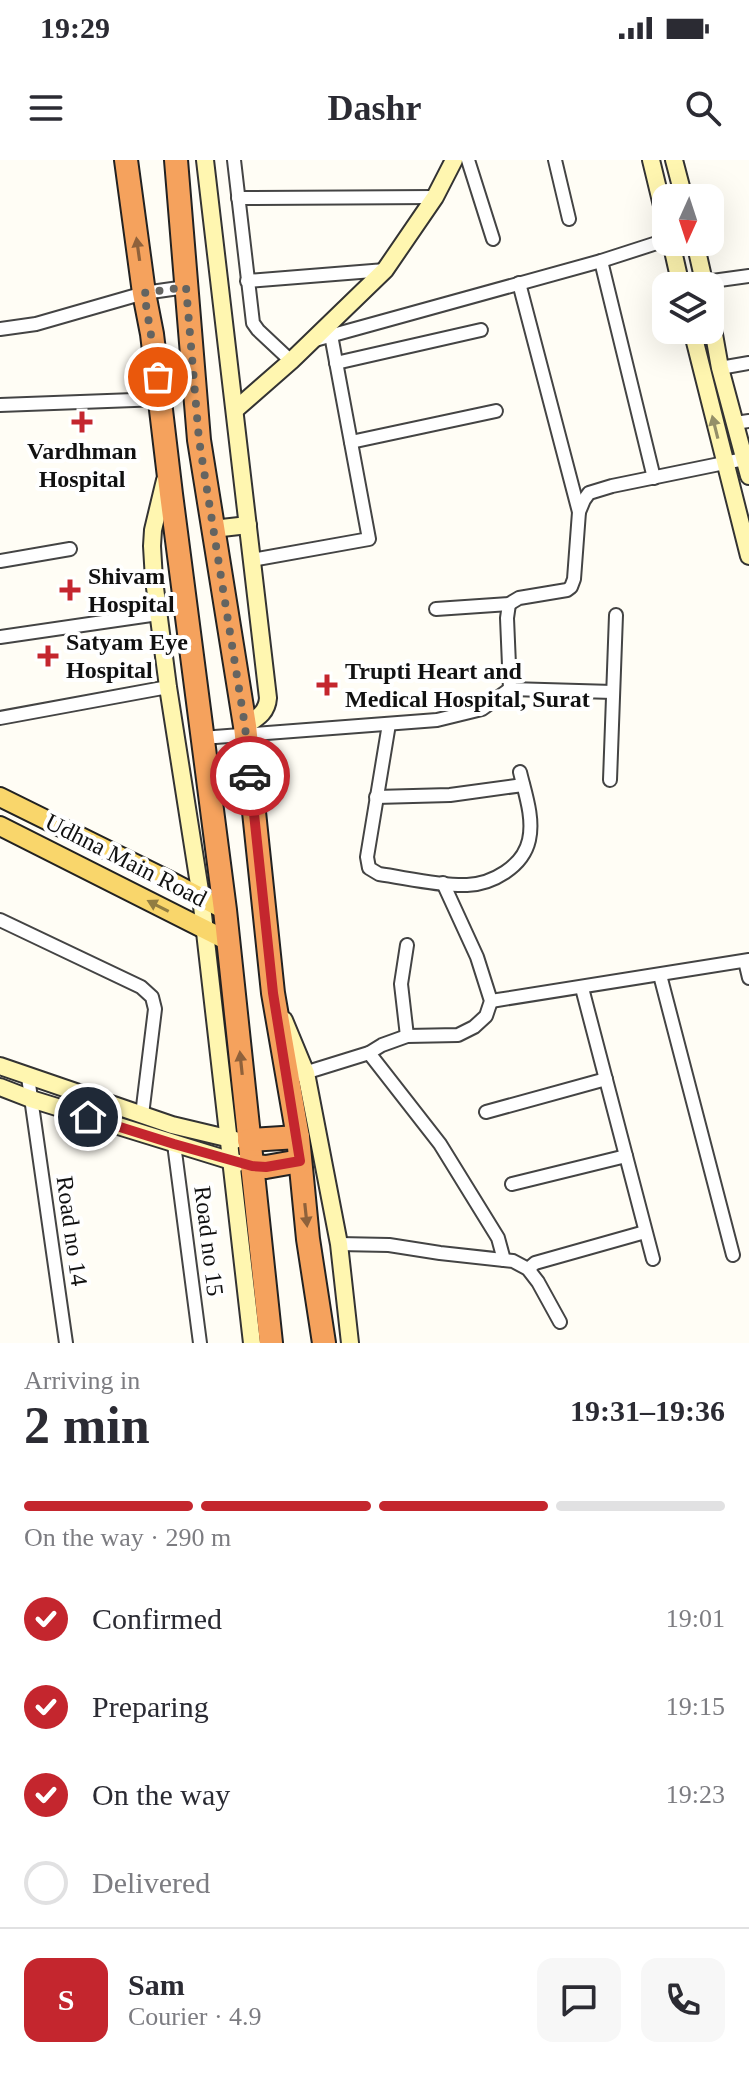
<!DOCTYPE html>
<html lang="en">
<head>
<meta charset="utf-8">
<style>
  :root { --surface:#fff; --page:#f7f7f7; --text:#2b2b33; --muted:#7c7c81; --line:#e1e1e2; --accent:#c4262e }
  body { margin:0; font-family:Georgia,serif; background:var(--page); color:var(--text); height:100vh; display:flex; flex-direction:column; font-size:30px; white-space:nowrap }
  * { box-sizing:border-box; margin:0 }
  p { font-size:26px; color:var(--muted) }
  .icon { flex:none; width:44px; height:44px; fill:none; stroke:currentColor; stroke-width:2; stroke-linecap:round; stroke-linejoin:round }
  .map { position:relative; height:1183px; overflow:hidden }
  .side { display:flex; flex-direction:column; background:var(--surface); flex:1 }
  .side>* { flex:none }
  .needle { width:52px; rotate:183deg }
  .tools { position:absolute; left:652px; top:24px; display:grid; gap:16px }
  .tools a { display:grid; place-items:center; width:72px; height:72px; border-radius:16px; background:var(--surface); box-shadow:0 8px 32px #0002; font-size:40px }
  .pin { position:absolute; display:grid; place-items:center; width:68px; height:68px; color:#fff; margin:-34px; border:4px solid #fff; border-radius:50%; box-shadow:0 2px 8px #0007 }
  .courier { position:absolute; display:grid; place-items:center; width:80px; height:80px; margin:-40px; border:6px solid #c4262e; border-radius:50%; background:#fff; color:#222; box-shadow:0 2px 10px #0007 }
  .head em { font-style:normal; font-weight:600 }
  .head div { display:flex; flex-direction:column-reverse }
  .head { display:flex; align-items:center; justify-content:space-between; height:136px; padding:0 24px }
  h1 { font-size:52px; font-weight:600; line-height:60px }
  .bar { display:grid; grid-template-columns:repeat(4,1fr); gap:12px 8px; align-content:center; height:96px; padding:0 24px }
  .bar i { height:10px; border-radius:6px; background:var(--line) }
  .bar .on { background:var(--accent) }
  .bar p { grid-column:span 4 }
  .line { display:flex; align-items:center; gap:20px; padding:0 24px; border-top:2px solid var(--line) }
  .line div { flex:1 }
  .round { display:grid; place-items:center; flex:none; width:84px; height:84px; border-radius:16px; background:var(--page) }
  ol { padding:0 24px; list-style:none }
  li { display:flex; align-items:center; gap:24px; height:88px }
  li p { margin-inline-start:auto }
  li .icon { padding:8px; border-radius:50%; background:var(--accent); color:#fff; stroke-width:4 }
  li:last-child { color:var(--muted) }
  li i { width:44px; height:44px; border:4px solid var(--line); border-radius:50% }
  .status { display:flex; justify-content:space-between; align-items:center; height:56px; padding:0 40px; background:var(--surface); direction:ltr }
  .status svg { height:22px; fill:currentColor }
  header { display:flex; justify-content:space-between; align-items:center; height:104px; padding:0 24px; background:var(--surface); font-size:36px; font-weight:600 }
  .map>svg:first-child { display:block }
</style>
</head>
<body>
<div class="status"><b>19:29</b><svg viewBox="0 0 49 12"><path d="M0 12V9h3v3zM5 12V6h3v6zM10 12V3h3v9zM15 12V0h3v12zM26 1h20v11H26zM47 4h2v5h-2z"/></svg></div>
<header><svg class="icon" aria-label="menu" viewBox="0 0 24 24"><path d="M4 6h16M4 12h16M4 18h16"/></svg>Dashr<svg class="icon" aria-label="search" viewBox="0 0 24 24"><circle cx="10" cy="10" r="6"/><path d="M15 15l6 6"/></svg></header>
<div class="map">
<svg width="749" height="1183" viewBox="0 0 749 1183">
  <rect width="100%" height="100%" fill="#fffdf5"/>
  <g fill="none" stroke-linecap="round" stroke-linejoin="round">
    <g stroke="#444" stroke-width="16">
      <g id="street">
        <polyline points="234,0 253,163 258,170 291,201"/>
        <polyline points="468,0 493,79"/>
        <polyline points="555,0 569,59"/>
        <polyline points="238,38 435,37"/>
        <polyline points="601,101 654,318"/>
        <polyline points="247,121 385,110"/>
        <polyline points="705,122 749,116"/>
        <polyline points="519,123 579,352"/>
        <polyline points="0,169 36,164 144,133 186,127"/>
        <polyline points="315,180 601,101 666,80"/>
        <polyline points="336,203 481,170"/>
        <polyline points="720,208 749,203"/>
        <polyline points="0,245 161,239"/>
        <polyline points="735,263 749,261"/>
        <polyline points="351,282 496,251"/>
        <polyline points="252,400 369,379 331,175"/>
        <polyline points="0,401 70,389"/>
        <polyline points="509,444 507,458 510,529"/>
        <polyline points="436,449 509,444 519,438 567,430 571,427 574,419 579,352 584,340 589,333 612,326 744,299"/>
        <polyline points="0,477 158,454"/>
        <polyline points="0,558 168,527"/>
        <path d="M389,564L367,697L369,708L379,714C407,718 440,726 467,725C492,724 523,707 529,680C534,658 525,633 520,612"/>
        <polyline points="202,578 437,560 482,549 510,529 613,532"/>
        <polyline points="610,620 616,455"/>
        <polyline points="376,637 450,635 523,625"/>
        <polyline points="0,760 141,827 152,837 155,849 142,955"/>
        <polyline points="745,801 749,818"/>
        <polyline points="660,815 733,1095"/>
        <polyline points="582,828 653,1099"/>
        <polyline points="491,841 749,800"/>
        <polyline points="407,876 401,824 407,785"/>
        <polyline points="369,893 440,984 498,1078 504,1100"/>
        <polyline points="298,915 369,893 382,885 407,876 458,875 474,867 486,856 491,841 477,797 443,723"/>
        <polyline points="28,917 66,1183"/>
        <polyline points="486,952 606,919"/>
        <polyline points="174,984 200,1183"/>
        <polyline points="512,1024 626,996"/>
        <polyline points="339,1084 389,1085 440,1093 513,1101 528,1109 538,1122 560,1162"/>
        <polyline points="528,1109 535,1103 645,1072"/>
      </g>
    </g>
    <g stroke="#333" stroke-width="20">
      <g id="secondary">
        <path d="M205,0L268,538C267,553 257,558 245,566"/>
        <polyline points="651,0 666,62"/>
        <polyline points="674,0 684,38"/>
        <polyline points="671,82 681,126"/>
        <polyline points="695,82 705,126"/>
        <polyline points="710,152 720,208 749,316"/>
        <polyline points="692,170 749,396"/>
        <polyline points="235,250 291,201 385,110 435,37 454,0"/>
        <polyline points="165,320 153,370 152,386 154,420 168,527 201,737 252,1183"/>
        <polyline points="213,369 248,365"/>
        <polyline points="284,860 306,913 339,1084 350,1183"/>
        <polyline points="0,906 172,965 235,980"/>
        <polyline points="0,927 31,939 238,1003"/>
      </g>
    </g>
    <g stroke="#222" stroke-width="22">
      <g id="primary">
        <polyline points="0,637 166,719 225,750"/>
        <polyline points="0,666 228,781"/>
      </g>
    </g>
    <g stroke="#222" stroke-width="26">
      <g id="highway">
        <polyline points="126,0 144,133 152,174 171,334 225,750 271,1183"/>
        <polyline points="176,0 199,280 245,566 273,833 298,977 308,1079 324,1183"/>
        <polyline points="249,980 298,977"/>
        <polyline points="252,1006 266,1007 300,1001"/>
      </g>
    </g>
    <use href="#street" stroke="#fff" stroke-width="12"/>
    <use href="#secondary" stroke="#fff6b0" stroke-width="16"/>
    <use href="#primary" stroke="#f9d66b" stroke-width="18"/>
    <use href="#highway" stroke="#f5a25d" stroke-width="22"/>
  </g>
  <defs><path id="oneway-solid" d="M-6-.8H1V-3.2L6.5 0L1 3.2V.8H-6Z" transform="scale(2)"/></defs>
  <g fill="#8e613b">
    <use href="#oneway-solid" transform="translate(138 89) rotate(-98)"/>
    <use href="#oneway-solid" transform="translate(241 903) rotate(-96)"/>
    <use href="#oneway-solid" transform="translate(306 1055) rotate(84)"/>
  </g>
  <use fill="#948f68" href="#oneway-solid" transform="translate(715 267) rotate(-104)"/>
  <use fill="#917d42" href="#oneway-solid" transform="translate(158 746) rotate(-153)"/>
  <g fill="none" stroke-linecap="round" stroke-linejoin="round">
    <polyline stroke="#646461" stroke-width="8" stroke-dasharray="0 14.4" points="158,217 144,133 186,127 199,280 245,566 250,616"/>
    <polyline stroke="#c4262e" stroke-width="10" points="88,957 174,984 252,1006 266,1007 300,1001 273,833 250,616"/>
  </g>
  <g fill="#c4262e" stroke="#fff" stroke-width="3">
    <path d="M78 250h8v8h8v8h-8v8h-8v-8h-8v-8h8z"/>
    <path d="M66 418h8v8h8v8h-8v8h-8v-8h-8v-8h8z"/>
    <path d="M44 484h8v8h8v8h-8v8h-8v-8h-8v-8h8z"/>
    <path d="M323 513h8v8h8v8h-8v8h-8v-8h-8v-8h8z"/>
  </g>
  <g text-anchor="middle" stroke-width="8" stroke-linejoin="round" paint-order="stroke">
    <g font-size="24" font-weight="bold" fill="#111" stroke="#fff" text-anchor="start">
      <text x="82" y="299" text-anchor="middle">Vardhman<tspan x="82" dy="28">Hospital</tspan></text>
      <text x="88" y="424">Shivam<tspan x="88" dy="28">Hospital</tspan></text>
      <text x="66" y="490">Satyam Eye<tspan x="66" dy="28">Hospital</tspan></text>
      <text x="345" y="519">Trupti Heart and<tspan x="345" dy="28">Medical Hospital, Surat</tspan></text>
    </g>
    <g font-size="24" fill="#111" stroke="#fff">
      <text transform="translate(126 700) rotate(27)" y="8">Udhna Main Road</text>
      <text transform="translate(72 1071) rotate(82)" y="8">Road no 14</text>
      <text transform="translate(209 1081) rotate(83)" y="8">Road no 15</text>
    </g>
  </g>
</svg>
<div class="tools">
<a><svg class="needle" viewBox="-14 -14 28 28"><path d="M0-13l5 13h-10z" fill="#e53935"/><path d="M0 13l5-13h-10z" fill="#7c7c81"/></svg></a>
<a><svg class="icon" aria-label="layers" viewBox="0 0 24 24"><path d="M12 4l9 5-9 5-9-5zM3 14l9 5 9-5"/></svg></a>
</div>
<div class="pin" style="left:158px;top:217px;background:#ea580c"><svg class="icon" aria-label="bag" viewBox="0 0 24 24"><path d="M5 8h14l-1 12H6zM9 8a3 3 0 0 1 6 0"/></svg></div>
<div class="pin" style="left:88px;top:957px;background:#1f2937"><svg class="icon" aria-label="home" viewBox="0 0 24 24"><path d="M3 11l9-7 9 7M6 9v11h12V9"/></svg></div>
<div class="courier" style="left:250px;top:616px"><svg class="icon" aria-label="car" viewBox="0 0 24 24"><path d="M5 17H2v-5l4-1 3-4h7l3 4 3 1v5h-3M9 17h6M6 11h13"/><circle cx="7" cy="17" r="2"/><circle cx="17" cy="17" r="2"/></svg></div>
</div>
<section class="side">
<div class="head"><div><h1>2 min</h1><p>Arriving in</p></div><em>19:31–19:36</em></div>
<div class="bar"><i class="on"></i><i class="on"></i><i class="on"></i><i></i><p>On the way · 290 m</p></div>
<ol>
<li><svg class="icon" aria-label="check" viewBox="0 0 24 24"><path d="M5 12l5 5 9-10"/></svg>Confirmed<p>19:01</p></li>
<li><svg class="icon" aria-label="check" viewBox="0 0 24 24"><path d="M5 12l5 5 9-10"/></svg>Preparing<p>19:15</p></li>
<li><svg class="icon" aria-label="check" viewBox="0 0 24 24"><path d="M5 12l5 5 9-10"/></svg>On the way<p>19:23</p></li>
<li><i></i>Delivered</li>
</ol>
<div class="line" style="height:144px"><b class="round" style="background:var(--accent);color:#fff">S</b><div><b>Sam</b><p>Courier · 4.9</p></div><a class="round"><svg class="icon" aria-label="chat" viewBox="0 0 24 24"><path d="M4 5h16v11H9l-5 4z"/></svg></a><a class="round"><svg class="icon" aria-label="phone" viewBox="0 0 24 24"><path d="M5 4h4l2 5-3 2q2 4 5 5l2-3 5 2v4C11 20 4 13 5 4z"/></svg></a></div>
</section>
</body>
</html>
